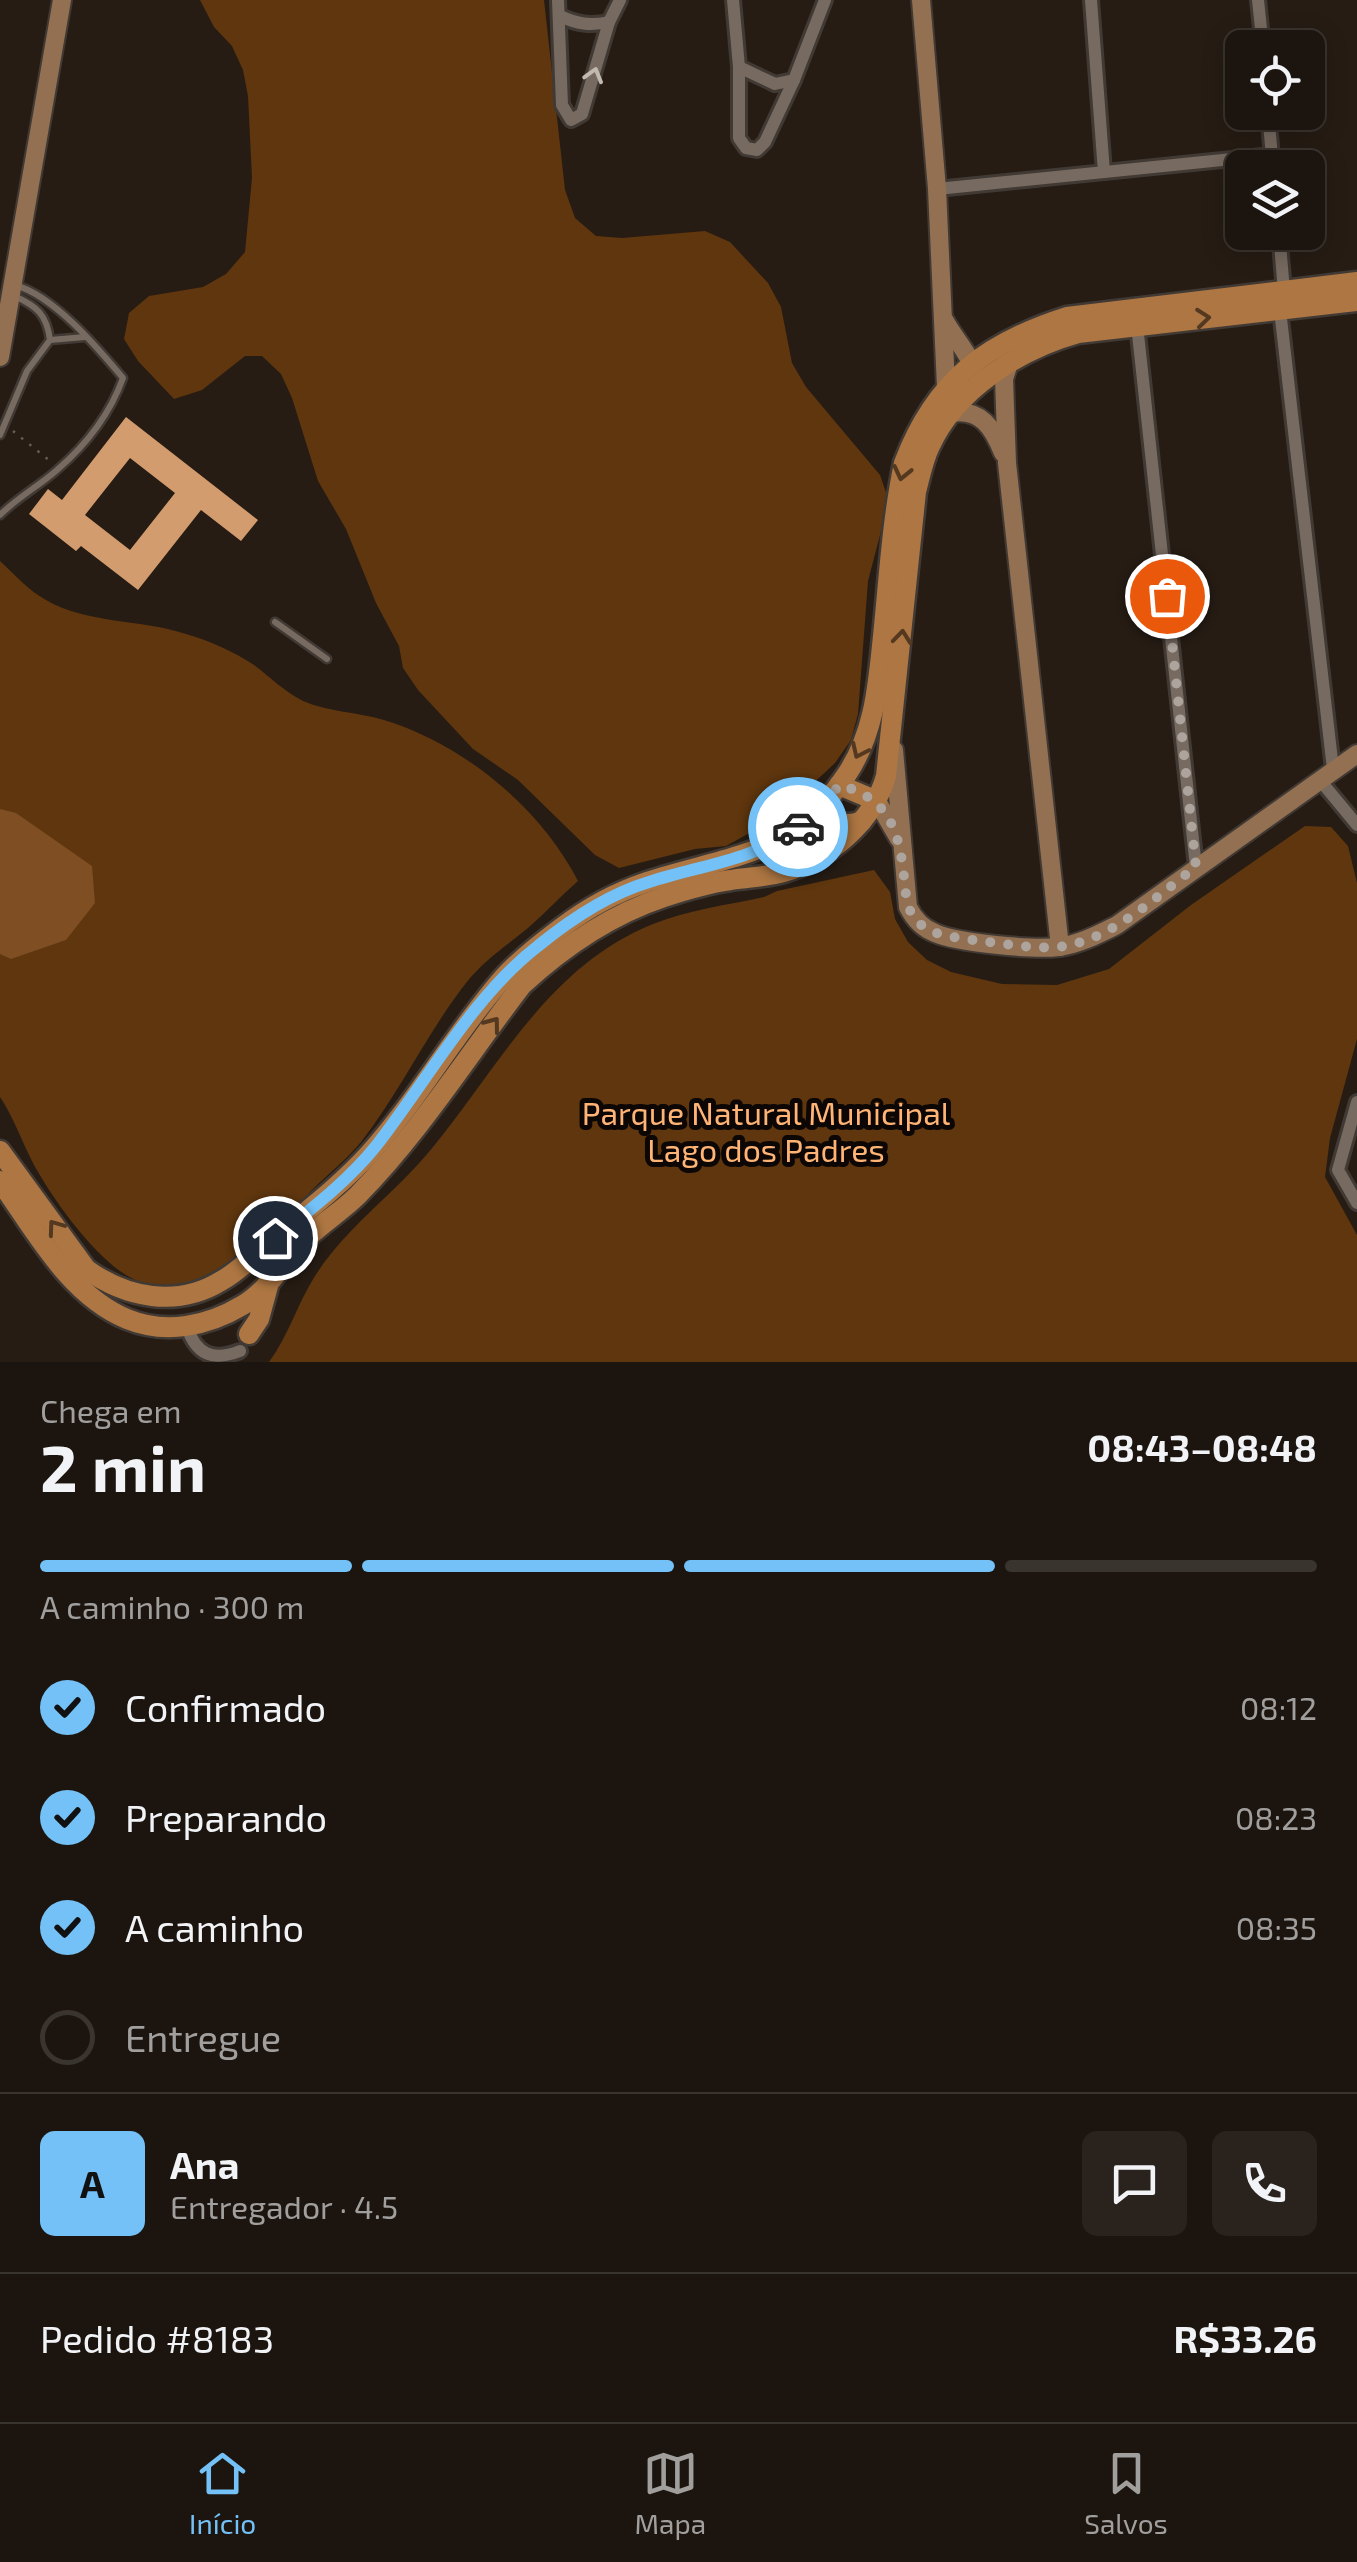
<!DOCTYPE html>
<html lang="pt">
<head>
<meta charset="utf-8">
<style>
  :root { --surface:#1c150f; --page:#29221d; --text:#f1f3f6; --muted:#a09f9e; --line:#3a342f; --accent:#73c1f6 }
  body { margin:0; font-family:"Exo 2",sans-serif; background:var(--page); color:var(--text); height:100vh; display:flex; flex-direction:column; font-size:38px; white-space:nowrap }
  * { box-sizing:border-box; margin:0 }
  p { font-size:32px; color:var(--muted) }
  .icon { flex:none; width:55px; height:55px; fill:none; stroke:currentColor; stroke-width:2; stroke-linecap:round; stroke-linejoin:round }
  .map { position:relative; height:1362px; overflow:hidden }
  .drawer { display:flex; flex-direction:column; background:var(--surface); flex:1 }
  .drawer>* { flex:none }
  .tools { position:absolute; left:1225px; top:30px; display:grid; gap:20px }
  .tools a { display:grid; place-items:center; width:100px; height:100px; border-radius:15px; background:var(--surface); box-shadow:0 5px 25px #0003,0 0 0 2px var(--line); font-size:50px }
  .pin { position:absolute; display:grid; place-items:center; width:85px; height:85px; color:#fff; margin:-42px; border:5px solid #fff; border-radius:50%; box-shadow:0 2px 10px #0007 }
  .courier { position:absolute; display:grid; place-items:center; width:100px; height:100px; margin:-50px; border:8px solid #73c1f6; border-radius:50%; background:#fff; color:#222; box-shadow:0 2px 12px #0007 }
  .head em { font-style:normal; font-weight:700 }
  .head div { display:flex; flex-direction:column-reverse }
  .head { display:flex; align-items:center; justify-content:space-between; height:170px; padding:0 40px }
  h1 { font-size:65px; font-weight:700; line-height:75px }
  .bar { display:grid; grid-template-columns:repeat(4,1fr); gap:15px 10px; align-content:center; height:120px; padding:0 40px }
  .bar i { height:12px; border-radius:8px; background:var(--line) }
  .bar .current { background:var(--accent) }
  .bar p { grid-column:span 4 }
  .line { display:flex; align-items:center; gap:25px; padding:0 40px; border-top:2px solid var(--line) }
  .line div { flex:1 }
  .round { display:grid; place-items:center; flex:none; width:105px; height:105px; border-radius:15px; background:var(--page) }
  ol { padding:0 40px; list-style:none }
  li { display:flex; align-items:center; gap:30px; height:110px }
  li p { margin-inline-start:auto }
  li .icon { padding:10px; border-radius:50%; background:var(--accent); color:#111; stroke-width:4 }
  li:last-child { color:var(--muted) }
  li i { width:55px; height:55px; border:5px solid var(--line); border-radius:50% }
  .tab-bar { display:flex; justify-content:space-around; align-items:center; height:140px; border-top:2px solid var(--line); background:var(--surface); font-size:28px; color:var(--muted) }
  .tab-bar a { display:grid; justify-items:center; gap:5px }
  .tab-bar .current { color:var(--accent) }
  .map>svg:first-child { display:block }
</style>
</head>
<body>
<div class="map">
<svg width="1357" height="1362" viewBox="0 0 1357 1362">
  <rect width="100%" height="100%" fill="#261c14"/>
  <g fill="#5f360e">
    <polygon points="200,0 544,0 565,190 575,218 596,236 622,238 705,231 730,242 768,283 781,307 792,363 806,387 880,475 889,501 868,581 858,714 851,740 835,763 775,819 726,846 695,849 619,868 595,855 518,780 473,749 418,690 403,668 399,646 376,603 346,529 318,481 292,398 281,374 262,356 245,356 202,390 174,399 138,361 124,339 129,313 149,296 203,287 226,274 245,252 252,178 248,96 243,70 232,46 214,27"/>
    <path d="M0,561C15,575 28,590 46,600C87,624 141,619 186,634C210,641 233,651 254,665C270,677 285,692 303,701C329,712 357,712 384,720C463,744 540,807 578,881C561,896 545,913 528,928C506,946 484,960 466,983C427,1033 400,1092 361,1142C347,1159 328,1174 312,1190C267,1235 188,1321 120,1271C88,1248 53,1199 34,1165C22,1142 14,1118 0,1097Z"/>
    <path d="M1305,826L1331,827L1348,846L1357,883V1039L1330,1138L1325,1177L1357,1235V1362H269C289,1335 297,1304 315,1276C346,1227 397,1192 433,1147C500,1065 549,966 653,924C688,910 727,905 764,897L777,891L874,870L890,892L895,919L908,942L927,960L951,972L1002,984L1057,985L1109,969L1191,905Z"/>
  </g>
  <polygon fill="#7f4e22" points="0,809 16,813 92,866 95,903 66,940 11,959 0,954"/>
  <path fill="#d39c6f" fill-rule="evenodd" d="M126,417L258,520L241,541L201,510L138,590L81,546L76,551L29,514L48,489L62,500ZM130,458L175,493L130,550L85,515Z"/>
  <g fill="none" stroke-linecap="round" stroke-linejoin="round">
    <g stroke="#413934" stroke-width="11">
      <g id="lane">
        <polyline points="50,340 85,337"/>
        <path d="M0,435L27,371L50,340C47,315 37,306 14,296"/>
        <path d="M0,515C18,497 39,486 57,470C86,445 110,414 123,378C97,347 54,296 15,285"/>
        <polyline points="275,622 327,659"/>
      </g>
    </g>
    <g stroke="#413934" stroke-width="18">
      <g id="street">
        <polyline points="558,0 562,105 571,120 582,114 609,22 620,0"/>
        <polyline points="733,0 739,67 775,84 794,80 825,0"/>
        <polyline points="1091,0 1104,172"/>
        <polyline points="1258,0 1263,48"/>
        <path d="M560,16C577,24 590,26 609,22"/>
        <polyline points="739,67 739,138 746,148 757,150 765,142 794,80"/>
        <polyline points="1268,112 1273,168"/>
        <polyline points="937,189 1272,155"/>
        <polyline points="1279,232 1284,291"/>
        <polyline points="1280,310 1333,769"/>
        <polyline points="1137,325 1196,867"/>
        <polyline points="1319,779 1357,825"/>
        <polyline points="1357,1102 1338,1170 1357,1203"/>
        <path d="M187,1327C196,1354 212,1362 240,1351"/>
      </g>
    </g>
    <g stroke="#413934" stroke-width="22">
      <g id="secondary">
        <polyline points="921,0 937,189 946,387"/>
        <path d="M945,321C955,339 971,356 977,376"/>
        <polyline points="0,357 62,0"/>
        <polyline points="1009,363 1004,379 1007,463 1060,947"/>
        <path d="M951,413C981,408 993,428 1003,453"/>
        <path d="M894,750L908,907C914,919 922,928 935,933C958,943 1033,950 1059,947C1080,944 1099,934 1117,925L1357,754"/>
        <polyline points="877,801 899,839"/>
      </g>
    </g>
    <g stroke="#413934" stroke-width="25">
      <g id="primary">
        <polyline points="839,785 877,801"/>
        <path d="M822,808C829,824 847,827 862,821"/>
        <path d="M0,1151L86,1269C126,1298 177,1308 221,1281C241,1270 256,1253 274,1238C307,1211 341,1185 370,1153C419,1098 455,1033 503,978C520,959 541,943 561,928C586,909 617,892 647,882C733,854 792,857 847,774C875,732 878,684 883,636C889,578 892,520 904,463C935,381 985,343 1067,317L1357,282"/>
        <path d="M0,1181C35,1230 69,1295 127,1319C166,1335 208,1326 243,1305C270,1289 284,1260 306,1239C322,1223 342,1211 358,1195C420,1132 468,1055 522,985C563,947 610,915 664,897C685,890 709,883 731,880C749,877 767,877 784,872C830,858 873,822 886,776L916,492C920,477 923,460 930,446C956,389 1020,349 1078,333L1357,301"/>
        <polyline points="249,1334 259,1319 268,1286"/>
      </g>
    </g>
    <polyline stroke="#655c54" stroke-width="2.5" stroke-dasharray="2.5 8" stroke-linecap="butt" points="13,431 50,461"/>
    <use href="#lane" stroke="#776a60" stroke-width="6"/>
    <use href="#street" stroke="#776a60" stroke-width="12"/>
    <use href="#secondary" stroke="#927051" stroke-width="18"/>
    <use href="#primary" stroke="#ad7642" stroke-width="20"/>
  </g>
  <defs><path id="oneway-chevron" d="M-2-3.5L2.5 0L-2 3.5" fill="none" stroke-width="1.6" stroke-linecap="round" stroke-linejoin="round" transform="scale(2.5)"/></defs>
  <use stroke="#c2b9b1" href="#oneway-chevron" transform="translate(594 75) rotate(-74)"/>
  <g stroke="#543920">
    <use href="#oneway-chevron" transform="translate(1203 318) rotate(-6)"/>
    <use href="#oneway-chevron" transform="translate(902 473) rotate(103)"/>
    <use href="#oneway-chevron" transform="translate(902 637) rotate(-84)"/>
    <use href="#oneway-chevron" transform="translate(859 751) rotate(115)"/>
    <use href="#oneway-chevron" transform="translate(493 1024) rotate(-53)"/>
    <use href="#oneway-chevron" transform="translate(55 1227) rotate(-126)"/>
  </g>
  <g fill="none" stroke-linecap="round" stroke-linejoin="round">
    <path stroke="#aca49d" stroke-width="10" stroke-dasharray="0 18" d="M798,827L822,808L839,785C889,798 899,830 904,877C906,889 905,903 912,914C925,936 950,936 973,940C1001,943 1029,949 1057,947C1110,942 1155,897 1196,867L1167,596"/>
    <path stroke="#73c1f6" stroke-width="12" d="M275,1238C310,1210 348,1181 376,1146C427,1081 473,996 538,946C571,919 609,894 649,882C701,865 753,861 798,827"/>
  </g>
  <g text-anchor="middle" stroke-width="10" stroke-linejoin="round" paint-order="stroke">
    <g font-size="32" fill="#ffb374" stroke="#0c0705">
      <text x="766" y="1125">Parque Natural Municipal<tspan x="766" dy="37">Lago dos Padres</tspan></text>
    </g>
  </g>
</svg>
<div class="tools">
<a><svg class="icon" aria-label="locate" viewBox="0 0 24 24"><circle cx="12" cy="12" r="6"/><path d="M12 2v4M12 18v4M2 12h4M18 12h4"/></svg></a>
<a><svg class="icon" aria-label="layers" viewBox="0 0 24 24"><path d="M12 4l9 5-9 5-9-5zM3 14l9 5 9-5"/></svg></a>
</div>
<div class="pin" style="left:1167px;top:596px;background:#ea580c"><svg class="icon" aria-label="bag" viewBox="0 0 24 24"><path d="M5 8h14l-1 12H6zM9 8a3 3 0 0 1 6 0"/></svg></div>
<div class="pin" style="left:275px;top:1238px;background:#1f2937"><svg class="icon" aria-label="home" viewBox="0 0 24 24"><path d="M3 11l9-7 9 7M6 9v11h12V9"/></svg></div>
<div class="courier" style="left:798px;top:827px"><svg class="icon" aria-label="car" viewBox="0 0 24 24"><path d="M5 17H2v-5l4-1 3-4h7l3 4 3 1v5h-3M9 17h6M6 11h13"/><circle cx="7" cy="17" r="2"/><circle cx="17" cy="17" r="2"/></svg></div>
</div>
<section class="drawer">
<div class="head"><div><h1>2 min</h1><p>Chega em</p></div><em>08:43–08:48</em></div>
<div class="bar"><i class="current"></i><i class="current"></i><i class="current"></i><i></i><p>A caminho · 300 m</p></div>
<ol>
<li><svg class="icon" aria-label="check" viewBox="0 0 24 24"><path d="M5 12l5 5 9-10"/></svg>Confirmado<p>08:12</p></li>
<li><svg class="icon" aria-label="check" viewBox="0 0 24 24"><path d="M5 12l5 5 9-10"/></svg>Preparando<p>08:23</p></li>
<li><svg class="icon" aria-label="check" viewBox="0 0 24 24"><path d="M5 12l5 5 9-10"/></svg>A caminho<p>08:35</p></li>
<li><i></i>Entregue</li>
</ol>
<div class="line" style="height:180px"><b class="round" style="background:var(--accent);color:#111">A</b><div><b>Ana</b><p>Entregador · 4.5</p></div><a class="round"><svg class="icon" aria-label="chat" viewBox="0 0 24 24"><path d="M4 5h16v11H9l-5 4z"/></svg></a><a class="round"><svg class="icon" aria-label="phone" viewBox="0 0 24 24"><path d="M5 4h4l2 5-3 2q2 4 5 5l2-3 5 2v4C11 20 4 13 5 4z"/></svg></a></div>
<div class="line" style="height:130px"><div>Pedido #8183</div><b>R$33.26</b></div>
</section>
<nav class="tab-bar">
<a class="current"><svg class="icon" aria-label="home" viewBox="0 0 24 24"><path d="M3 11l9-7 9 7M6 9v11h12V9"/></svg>Início</a>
<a><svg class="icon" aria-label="map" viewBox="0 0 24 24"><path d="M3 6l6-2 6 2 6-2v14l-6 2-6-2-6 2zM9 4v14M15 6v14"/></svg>Mapa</a>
<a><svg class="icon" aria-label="saved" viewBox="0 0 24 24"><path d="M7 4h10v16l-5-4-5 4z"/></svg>Salvos</a>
</nav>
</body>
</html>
